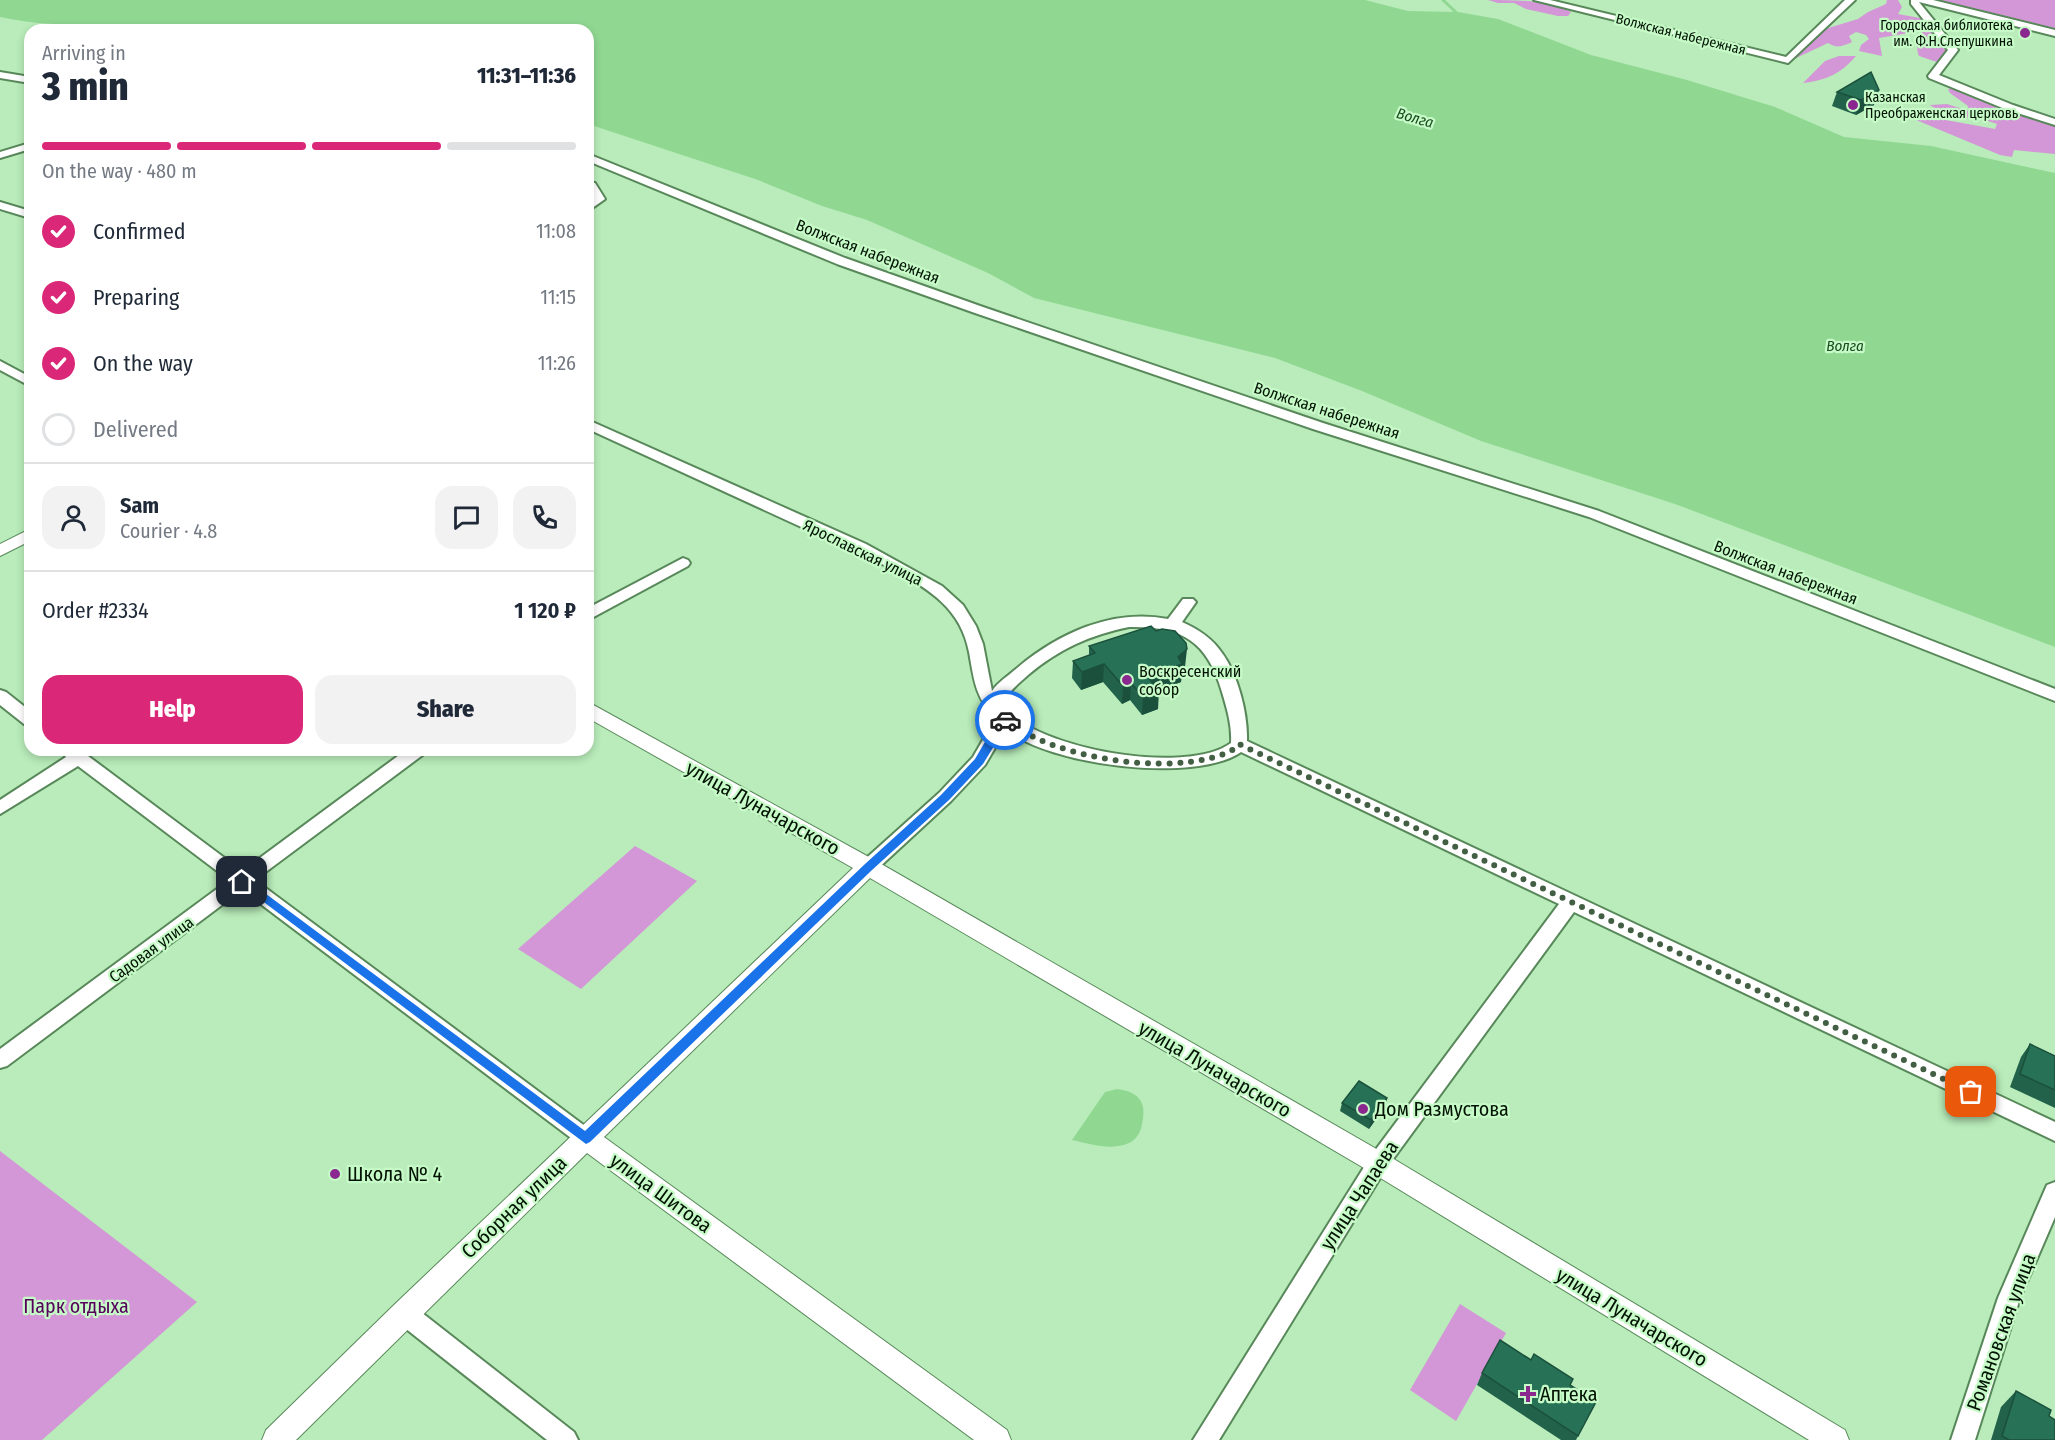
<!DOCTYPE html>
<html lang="en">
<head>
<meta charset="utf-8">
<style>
  :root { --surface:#fff; --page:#f2f2f3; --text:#1f2937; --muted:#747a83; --line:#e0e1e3; --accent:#db2777 }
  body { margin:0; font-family:"Fira Sans Condensed",sans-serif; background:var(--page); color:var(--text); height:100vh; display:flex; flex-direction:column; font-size:22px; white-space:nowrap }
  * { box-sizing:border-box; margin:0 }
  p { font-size:20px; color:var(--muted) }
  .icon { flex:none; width:33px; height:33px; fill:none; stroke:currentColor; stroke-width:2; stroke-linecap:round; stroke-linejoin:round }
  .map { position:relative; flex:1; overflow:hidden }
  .panel { position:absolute; left:24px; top:24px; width:570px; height:732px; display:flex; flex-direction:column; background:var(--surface); border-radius:18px; box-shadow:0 3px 9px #0003 }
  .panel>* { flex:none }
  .pin { position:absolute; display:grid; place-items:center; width:51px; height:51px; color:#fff; margin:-26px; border-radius:12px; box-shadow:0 3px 9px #0006 }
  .courier { position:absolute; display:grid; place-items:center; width:60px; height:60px; margin:-30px; border:4px solid #1a73e8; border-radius:50%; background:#fff; color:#222; box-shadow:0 2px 8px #0007 }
  .overview em { font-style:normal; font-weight:800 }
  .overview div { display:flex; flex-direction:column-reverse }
  .overview { display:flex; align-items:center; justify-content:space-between; height:102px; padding:0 18px }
  h1 { font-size:39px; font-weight:800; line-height:45px }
  .bar { display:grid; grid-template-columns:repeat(4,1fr); gap:9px 6px; align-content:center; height:72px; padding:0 18px }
  .bar i { height:8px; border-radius:4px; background:var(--line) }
  .bar .active { background:var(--accent) }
  .bar p { grid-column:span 4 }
  .line { display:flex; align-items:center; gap:15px; padding:0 18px; border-top:2px solid var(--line) }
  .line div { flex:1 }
  .round { display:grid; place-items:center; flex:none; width:63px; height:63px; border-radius:18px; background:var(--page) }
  ol { padding:0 18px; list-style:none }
  li { display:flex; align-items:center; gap:18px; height:66px }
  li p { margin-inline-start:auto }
  li .icon { padding:6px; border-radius:50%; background:var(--accent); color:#fff; stroke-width:4 }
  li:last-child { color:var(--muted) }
  li i { width:33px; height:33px; border:3px solid var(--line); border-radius:50% }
  .button { display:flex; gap:12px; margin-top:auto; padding:12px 18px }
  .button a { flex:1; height:69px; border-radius:18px; background:var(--accent); color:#fff; font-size:24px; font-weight:800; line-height:69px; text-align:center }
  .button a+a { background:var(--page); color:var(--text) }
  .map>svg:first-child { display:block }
</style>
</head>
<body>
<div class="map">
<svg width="2055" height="1440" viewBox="0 0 2055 1440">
  <rect width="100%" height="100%" fill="#b9ecba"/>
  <g fill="#d396d6">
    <path d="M1488,0C1515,0 1549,0 1571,12L1568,16H1558L1526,9L1514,3H1498Z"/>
    <path d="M1887,0H1898L1902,7L1898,14L1925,19L1951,49L1940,63L1919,56C1916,50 1917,38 1922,33L1920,31L1879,38L1882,56L1859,51L1861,45L1869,39L1866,35L1856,32L1849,36L1852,42C1843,46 1837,49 1828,43L1794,59L1825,29L1858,19L1868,12L1886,4Z"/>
    <polygon points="1929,0 2055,0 2055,32"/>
    <path d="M1839,56H1856C1840,74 1827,80 1803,83L1825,61Z"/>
    <path d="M1957,88L2055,122V154L2014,150L2012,157L2000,155L1909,117L1935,118L1995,129L1997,124C1975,115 1950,120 1930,105L1947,104L1969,111L1968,106L1950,93L1948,89Z"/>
    <polygon points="635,846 697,881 581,989 518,949"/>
    <polygon points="0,1151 197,1302 42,1440 0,1440"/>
    <polygon points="1460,1304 1506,1333 1456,1421 1410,1390"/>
  </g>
  <g fill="#90d892">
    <path d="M0,0H1365L1408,11L1458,12L1498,19L1591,55L1687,80L1775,107L1844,137L1931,146L2055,173V647L1675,504L1481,441L1362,391L1275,358L1034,298L988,273L867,220L822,206L758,180L588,124V30H219C148,20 68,32 0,17Z"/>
    <path d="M1117,1089C1140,1092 1147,1103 1142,1124C1141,1132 1136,1140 1129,1143C1111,1151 1090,1144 1072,1140L1105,1092Z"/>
  </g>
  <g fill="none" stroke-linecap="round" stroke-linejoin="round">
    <polyline stroke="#90d892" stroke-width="3" points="1443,0 1461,17"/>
    <g stroke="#58885a" stroke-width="4">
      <g id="minor">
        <polygon points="1534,0 1550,0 1786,57 1845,0 1855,0 1788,63"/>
        <polygon points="1911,0 1933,0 2055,30 2055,36 1919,2 1958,50 1939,75 2013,105 2055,119 2055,125 2005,109 1929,78 1928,76 1948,50 1911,4"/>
        <polygon points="0,72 30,77 30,83 0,78"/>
        <polygon points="30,143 30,149 0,158 0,152"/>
        <polygon points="588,154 845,258 983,307 1323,423 1599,511 2055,689 2055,701 1589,517 1313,429 975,313 837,264 588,161"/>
        <polygon points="588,182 595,183 605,199 588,211 588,202 593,198 588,189"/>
        <polygon points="0,202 30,211 30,218 0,209"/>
        <polygon points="0,361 30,377 30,386 0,370"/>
        <path d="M588,420L866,544L942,586L963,605L976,626L983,644L992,691C998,682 1008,676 1016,669C1057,634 1112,608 1168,619L1183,599H1193L1196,602L1182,622C1198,629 1212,638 1222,653C1238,675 1248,714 1247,741L2055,1122V1141L1574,912L1385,1170L1219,1440H1193L1371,1156L1559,904L1241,752C1195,784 1047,765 1006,729L985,765L951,801L874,872L868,874L862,872L859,867L862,862L939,793L973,757L995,719C975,696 974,680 969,652C961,609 930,590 895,570L588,429ZM1129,627C1181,626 1207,640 1222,692C1227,709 1232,725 1231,743C1186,776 1037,749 1003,707C1007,692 1016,686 1028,675C1059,649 1090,635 1129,627Z"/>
        <polygon points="683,558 688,560 690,563 688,566 588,620 588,608"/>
        <polygon points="0,690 6,692 30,711 30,726 24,724 0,705"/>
        <polygon points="60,750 80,750 242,871 406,750 426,750 424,754 255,880 593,1132 596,1138 593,1144 586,1147 579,1144 242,890 7,1066 0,1068 0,1049 229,880 78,766 0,814 0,800 66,757"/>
        <polygon points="2055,1182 2055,1217 2020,1298 1975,1440 1951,1440 1998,1298 2047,1185"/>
        <polygon points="404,1302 412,1305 574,1432 578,1440 547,1440 396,1321 393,1313 396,1305"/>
      </g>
    </g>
    <g stroke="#58885a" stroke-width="2">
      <g id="tertiary">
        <polygon points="30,529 30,541 0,556 0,544"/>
        <polygon points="588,702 876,861 1387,1155 1845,1430 1849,1440 1809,1440 1369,1171 870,878 604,1137 1007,1430 1011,1440 974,1440 587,1153 296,1440 262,1440 266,1430 395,1304 853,868 588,718"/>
      </g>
    </g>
    <use href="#minor" fill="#fff" fill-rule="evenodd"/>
    <use href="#tertiary" fill="#fff" fill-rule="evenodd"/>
  </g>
  <g fill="#22624a">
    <polygon points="1871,72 1874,105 1856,115 1832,106 1837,92"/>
    <polygon points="1089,646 1185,667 1182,670 1181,682 1158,690 1158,709 1142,715 1130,700 1122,704 1103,682 1081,690 1072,678 1073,661 1089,655"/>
    <polygon points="2030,1044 2055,1056 2055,1108 2010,1087 2021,1057"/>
    <polygon points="1387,1098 1385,1106 1369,1129 1340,1111 1342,1103"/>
    <polygon points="1482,1373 1570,1385 1596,1402 1576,1440 1561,1440 1477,1385"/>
    <polygon points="2016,1391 2049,1416 2055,1440 1991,1440 2001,1407"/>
  </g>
  <g fill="#1b503c">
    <polygon points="1879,90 1874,105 1856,115 1861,100"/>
    <polygon points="1187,649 1185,667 1182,670 1181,682 1146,695 1148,677 1178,657"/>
    <polygon points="1104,664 1103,682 1081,690 1082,672"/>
    <polygon points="1131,683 1130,700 1122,704 1123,686"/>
    <polygon points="1159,691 1158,709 1142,715 1143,697"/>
    <polygon points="1387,1098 1385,1106 1369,1129 1371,1120"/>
  </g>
  <g fill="#277256" stroke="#1b503c" stroke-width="1.5">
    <polygon points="1871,72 1879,90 1861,100 1837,92"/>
    <polygon points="1151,626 1156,631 1162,629 1175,631 1186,643 1187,649 1178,657 1182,664 1148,677 1159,691 1143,697 1131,683 1123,686 1104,664 1082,672 1073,661 1095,653 1089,646"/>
    <polygon points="2030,1044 2055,1056 2055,1090 2020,1074"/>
    <polygon points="1359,1081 1387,1098 1371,1120 1342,1103"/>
    <polygon points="1500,1340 1531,1360 1534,1354 1573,1379 1570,1385 1596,1402 1578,1436 1482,1373"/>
    <polygon points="2016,1391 2051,1410 2049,1416 2055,1420 2055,1440 2009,1440 2002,1436"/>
  </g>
  <polygon fill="#1a73e8" points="1003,715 1010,720 983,764 949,800 872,870 590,1142 586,1144 237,882 238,879 246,879 585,1131 865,864 941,795 975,759 1000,716"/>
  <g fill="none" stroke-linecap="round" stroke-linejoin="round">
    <path stroke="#425e43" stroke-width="6" stroke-dasharray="0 10.8" d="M1005,720C1053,757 1153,773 1211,758C1221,755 1233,752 1239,744L1971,1092"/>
  </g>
  <g fill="#8a2890" stroke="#c6fac7" stroke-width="2">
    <circle cx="2025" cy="33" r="6"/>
    <circle cx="1853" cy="105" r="6"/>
    <circle cx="1127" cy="680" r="6"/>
    <circle cx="1363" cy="1109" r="6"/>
    <circle cx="335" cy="1174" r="6"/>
    <path d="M1525 1385h6v6h6v6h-6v6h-6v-6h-6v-6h6z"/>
  </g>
  <g text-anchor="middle" stroke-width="4.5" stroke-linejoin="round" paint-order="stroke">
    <g font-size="14" fill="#021203" stroke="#c6fac7" text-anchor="end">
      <text x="2013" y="30">Городская библиотека<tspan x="2013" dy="16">им. Ф.Н.Слепушкина</tspan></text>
      <text x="1865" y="102" text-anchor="start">Казанская<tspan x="1865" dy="16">Преображенская церковь</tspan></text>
    </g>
    <g font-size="14" fill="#021203" stroke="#c6fac7">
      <text transform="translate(1681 34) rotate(14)" y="5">Волжская набережная</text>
    </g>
    <g font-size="15" font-style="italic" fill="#184a1e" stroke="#c6fac7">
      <text transform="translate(1415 118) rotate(16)" y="5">Волга</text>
      <text x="1845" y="351">Волга</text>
    </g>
    <g font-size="16" fill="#021203" stroke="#c6fac7">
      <text transform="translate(868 251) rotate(21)" y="6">Волжская набережная</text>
      <text transform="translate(1327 410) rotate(18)" y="6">Волжская набережная</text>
      <text transform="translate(863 552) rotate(26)" y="6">Ярославская улица</text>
      <text transform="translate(1786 572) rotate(21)" y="6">Волжская набережная</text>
      <text transform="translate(151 949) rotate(-36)" y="6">Садовая улица</text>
    </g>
    <g font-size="16" fill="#021203" stroke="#c6fac7" text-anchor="start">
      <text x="1139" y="677">Воскресенский<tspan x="1139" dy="18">собор</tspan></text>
    </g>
    <g font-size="20" fill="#021203" stroke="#c6fac7">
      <text transform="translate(763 808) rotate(29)" y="7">улица Луначарского</text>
      <text transform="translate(1215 1069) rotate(30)" y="7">улица Луначарского</text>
      <text transform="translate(661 1193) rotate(36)" y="7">улица Шитова</text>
      <text transform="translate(1359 1195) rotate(-57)" y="7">улица Чапаева</text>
      <text transform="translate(514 1207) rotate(-44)" y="7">Соборная улица</text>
      <text transform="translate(1632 1317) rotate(31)" y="7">улица Луначарского</text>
      <text transform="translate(2001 1332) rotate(-70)" y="7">Романовская улица</text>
    </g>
    <g font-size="20" fill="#021203" stroke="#c6fac7" text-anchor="start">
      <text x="1375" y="1116">Дом Размустова</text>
      <text x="347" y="1181">Школа № 4</text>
      <text x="1540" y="1401">Аптека</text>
    </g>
    <g font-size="20" fill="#56005b" stroke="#c6fac7">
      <text x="76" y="1313">Парк отдыха</text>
    </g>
  </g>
</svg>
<div class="pin" style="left:1971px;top:1092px;background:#ea580c"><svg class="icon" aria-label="bag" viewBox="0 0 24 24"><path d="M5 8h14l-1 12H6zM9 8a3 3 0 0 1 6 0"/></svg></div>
<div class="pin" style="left:242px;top:882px;background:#1f2937"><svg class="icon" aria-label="home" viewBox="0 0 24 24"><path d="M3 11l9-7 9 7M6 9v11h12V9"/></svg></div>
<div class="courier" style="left:1005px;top:720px"><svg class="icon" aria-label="car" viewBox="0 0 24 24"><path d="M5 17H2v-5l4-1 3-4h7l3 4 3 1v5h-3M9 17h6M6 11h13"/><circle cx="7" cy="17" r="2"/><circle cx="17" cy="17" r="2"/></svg></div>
<section class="panel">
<div class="overview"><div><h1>3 min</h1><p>Arriving in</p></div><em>11:31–11:36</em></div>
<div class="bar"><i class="active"></i><i class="active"></i><i class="active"></i><i></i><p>On the way · 480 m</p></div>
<ol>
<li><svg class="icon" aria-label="check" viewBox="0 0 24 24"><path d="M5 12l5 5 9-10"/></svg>Confirmed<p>11:08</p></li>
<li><svg class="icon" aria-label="check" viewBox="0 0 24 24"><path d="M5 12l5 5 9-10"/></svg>Preparing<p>11:15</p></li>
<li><svg class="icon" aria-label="check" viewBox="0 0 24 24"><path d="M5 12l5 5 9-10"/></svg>On the way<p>11:26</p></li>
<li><i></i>Delivered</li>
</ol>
<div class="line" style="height:108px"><a class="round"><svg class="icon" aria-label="person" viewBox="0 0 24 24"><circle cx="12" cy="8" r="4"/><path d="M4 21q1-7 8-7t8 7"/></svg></a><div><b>Sam</b><p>Courier · 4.8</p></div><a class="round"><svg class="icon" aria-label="chat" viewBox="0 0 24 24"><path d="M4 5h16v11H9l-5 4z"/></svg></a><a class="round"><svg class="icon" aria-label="phone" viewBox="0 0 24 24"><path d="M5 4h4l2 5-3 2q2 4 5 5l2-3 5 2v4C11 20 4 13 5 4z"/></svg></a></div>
<div class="line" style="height:78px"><div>Order #2334</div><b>1 120 ₽</b></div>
<div class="button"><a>Help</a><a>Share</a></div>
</section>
</div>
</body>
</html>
